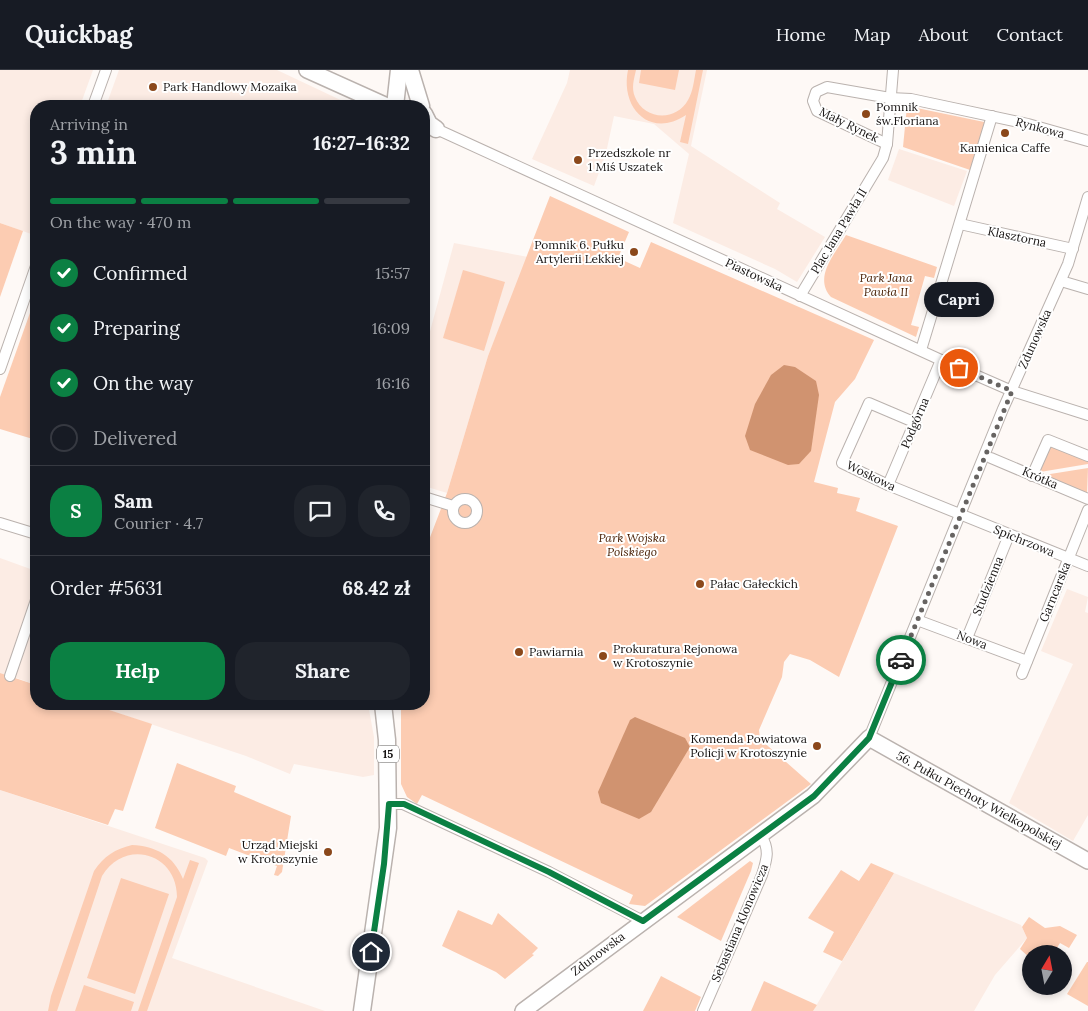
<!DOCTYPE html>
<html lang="en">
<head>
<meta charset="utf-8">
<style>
  :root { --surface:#171b24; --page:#20242c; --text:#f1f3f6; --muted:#9ea1a6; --line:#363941; --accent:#0b8043 }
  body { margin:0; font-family:Lora,serif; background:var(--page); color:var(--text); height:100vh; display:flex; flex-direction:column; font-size:19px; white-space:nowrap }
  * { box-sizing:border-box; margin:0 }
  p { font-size:16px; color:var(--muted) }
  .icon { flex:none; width:28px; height:28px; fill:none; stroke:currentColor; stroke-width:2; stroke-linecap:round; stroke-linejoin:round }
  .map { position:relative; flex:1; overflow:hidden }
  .details { position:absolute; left:30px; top:30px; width:400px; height:610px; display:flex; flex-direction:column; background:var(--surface); border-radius:20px; box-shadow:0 2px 8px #0003 }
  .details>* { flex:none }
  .needle { width:32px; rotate:10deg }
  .buttons { position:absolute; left:1022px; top:875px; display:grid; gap:10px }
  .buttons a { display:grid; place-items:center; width:50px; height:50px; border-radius:50%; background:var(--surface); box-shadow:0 2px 8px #0003; font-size:25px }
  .pin { position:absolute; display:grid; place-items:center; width:42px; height:42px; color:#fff; margin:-21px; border:2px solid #fff; border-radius:50%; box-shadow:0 1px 5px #0007 }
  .courier { position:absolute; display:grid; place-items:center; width:50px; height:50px; margin:-25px; border:4px solid #0b8043; border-radius:50%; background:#fff; color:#222; box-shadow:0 1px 6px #0007 }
  .bubble { position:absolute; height:35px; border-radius:18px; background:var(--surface); box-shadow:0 2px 8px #0003; font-size:16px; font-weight:700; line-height:35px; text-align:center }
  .head em { font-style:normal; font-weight:700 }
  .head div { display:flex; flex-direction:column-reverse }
  .head { display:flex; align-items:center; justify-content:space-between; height:85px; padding:0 20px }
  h1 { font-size:32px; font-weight:700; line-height:38px }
  .bar { display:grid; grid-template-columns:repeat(4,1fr); gap:8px 5px; align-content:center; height:60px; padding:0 20px }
  .bar i { height:6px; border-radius:4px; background:var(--line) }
  .bar .selected { background:var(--accent) }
  .bar p { grid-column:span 4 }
  .line { display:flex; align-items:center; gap:12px; padding:0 20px; border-top:1px solid var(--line) }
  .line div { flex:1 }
  .round { display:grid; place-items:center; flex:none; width:52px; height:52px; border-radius:20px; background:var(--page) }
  ol { padding:0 20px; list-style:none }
  li { display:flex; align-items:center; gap:15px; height:55px }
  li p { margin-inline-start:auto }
  li .icon { padding:5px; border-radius:50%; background:var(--accent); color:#fff; stroke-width:4 }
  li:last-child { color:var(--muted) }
  li i { width:28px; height:28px; border:2px solid var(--line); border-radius:50% }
  .action { display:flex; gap:10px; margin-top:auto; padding:10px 20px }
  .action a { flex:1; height:58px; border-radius:20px; background:var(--accent); color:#fff; font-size:20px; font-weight:700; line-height:58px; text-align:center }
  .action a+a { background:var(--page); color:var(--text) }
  header { display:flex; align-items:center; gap:30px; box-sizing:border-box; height:70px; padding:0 25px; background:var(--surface); border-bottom:1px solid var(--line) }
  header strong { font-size:24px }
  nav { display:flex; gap:28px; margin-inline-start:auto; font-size:18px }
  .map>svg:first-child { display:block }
</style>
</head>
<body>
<header>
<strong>Quickbag</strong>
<nav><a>Home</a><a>Map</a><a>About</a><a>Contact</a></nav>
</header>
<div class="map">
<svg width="1088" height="941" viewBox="0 0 1088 941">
  <rect width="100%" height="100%" fill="#fef9f6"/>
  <g fill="#fcece4">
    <polygon points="0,0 93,0 80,36 36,36 36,157 34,165 0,153"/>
    <polygon points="119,0 277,0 349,34 351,36 106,36"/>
    <polygon points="570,0 707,0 691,76 780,133 777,139 825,167 797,212 775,199 673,153 689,84 654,54 614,46 606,83 594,116 532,89 567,13"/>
    <polygon points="899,79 967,101 954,136 888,110"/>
    <polygon points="454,173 528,187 488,286 447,423 424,416 424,264 429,265"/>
    <polygon points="0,488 36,501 36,514 5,605 0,603"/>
    <polygon points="1067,519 1088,527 1085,542 1088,543 1088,745 1073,771 1009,733 1073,594 1041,581"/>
    <polygon points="36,545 36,615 14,607"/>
    <polygon points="91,634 368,634 374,667 374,705 363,707 294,694 290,704 246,686"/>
    <polygon points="0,720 205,788 208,791 172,888 325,941 0,941"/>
    <polygon points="894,803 1021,855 1027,868 995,905 974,941 813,941"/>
  </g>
  <g fill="#fcccb2">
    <path d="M628,0H636C634,9 631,18 635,27C644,50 676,52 688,30C693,22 694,10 696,0H703L688,74L680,72L686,45C650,69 620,38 628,0Z"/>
    <polygon points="641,0 679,0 675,20 639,13"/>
    <polygon points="907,36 989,53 973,101 903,77"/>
    <polygon points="550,126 629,162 618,188 640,198 651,172 874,270 855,309 835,332 814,412 838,418 837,423 860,428 856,441 898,456 839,607 810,590 790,584 784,592 782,607 759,660 760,669 811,714 645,836 629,834 633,825 422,725 417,734 407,727 401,714 401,634 424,634 424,483 447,423 488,286"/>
    <polygon points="0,153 23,161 0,227"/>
    <path d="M846,165L937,197L934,208L925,206L911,255L919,257L916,267L831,227C813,207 835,184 846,165Z"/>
    <polygon points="463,200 505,212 484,281 443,268"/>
    <polygon points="36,226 36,370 0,359 0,327"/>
    <polygon points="1050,376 1088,390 1088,394 1040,402"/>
    <polygon points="1088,398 1087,425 1044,405"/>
    <polygon points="0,603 36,615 36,634 91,634 152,654 123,741 115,739 108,755 0,720"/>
    <polygon points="177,693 236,716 234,722 291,746 282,802 278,806 274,805 277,796 229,778 226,786 155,758"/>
    <path d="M132,775C156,776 174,786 183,809L190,790L199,793L147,941H138L177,827C177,783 125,768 102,806L57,941H48L51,926L94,801C104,786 115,779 132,775Z"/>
    <polygon points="750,791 753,793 751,801 721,871 677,847"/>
    <polygon points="871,793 894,803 842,891 823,882 834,862 808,848 841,800 859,811"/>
    <polygon points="121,808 169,824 135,924 87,908"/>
    <polygon points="458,840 492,855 498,843 538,878 532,884 534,885 505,909 496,902 442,876"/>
    <polygon points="1029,847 1045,858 1060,856 1077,865 1069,878 1060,873 1053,884 1031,884 1031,889 1020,879 1027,868 1022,857"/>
    <polygon points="1087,892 1088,892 1088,936 1067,924"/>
    <polygon points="661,906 701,927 695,941 643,941"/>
    <polygon points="764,911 817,935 813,941 751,941"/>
    <polygon points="84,915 134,932 131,941 75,941"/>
  </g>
  <g fill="#d09370">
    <polygon points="784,295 795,297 816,311 819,325 811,381 799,394 788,395 750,380 745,366 755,334 771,305"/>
    <polygon points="635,647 685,668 690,677 651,742 639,749 601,733 598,722 630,650"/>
  </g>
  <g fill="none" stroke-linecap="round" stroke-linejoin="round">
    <g stroke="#bab2ae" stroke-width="12">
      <g id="street">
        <polyline points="93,36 106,0"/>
        <polyline points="432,57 941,290 1012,321 1088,345"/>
        <polyline points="887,74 817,41 813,31 816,22 827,17 890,28 911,29 1028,54 1088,71"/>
        <polyline points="960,154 1073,179"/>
        <polyline points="1061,211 1088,219"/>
        <polyline points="800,226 883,88 887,74 893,0"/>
        <polyline points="921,280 992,46"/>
        <polyline points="0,299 36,196"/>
        <polyline points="916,353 869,333 842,393 888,415 1088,496"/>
        <polyline points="991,388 1088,429"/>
        <polyline points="1032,406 1048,370 1088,386"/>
        <polyline points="888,415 941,290"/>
        <polyline points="424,427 453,436"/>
        <circle cx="465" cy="441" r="12"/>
        <polyline points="0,453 36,464"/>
        <polyline points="917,550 1027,591"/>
        <polyline points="967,568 1009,465"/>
        <polyline points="1022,604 1088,440"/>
        <polyline points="10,606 36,530"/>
        <polyline points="869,668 1003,339 1068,194 1088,127"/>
        <polyline points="389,734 403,734 549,802 643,851"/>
        <path d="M703,941L762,805C767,789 770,780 761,765"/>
      </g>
    </g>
    <g stroke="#bab2ae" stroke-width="18">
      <g id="secondary">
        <polyline points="307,0 387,36"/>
        <polyline points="523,941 813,726 869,668 1088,791"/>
      </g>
    </g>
    <g stroke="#bab2ae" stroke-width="19">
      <g id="primary">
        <polyline points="410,0 421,36"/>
        <polyline points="395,36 399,0"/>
        <polyline points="424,44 429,54 436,59"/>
        <polyline points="362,941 388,758 387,670 383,634"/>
      </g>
    </g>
    <use href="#street" stroke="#fff" stroke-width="10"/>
    <use href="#secondary" stroke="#fff" stroke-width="15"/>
    <use href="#primary" stroke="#fff" stroke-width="16"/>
  </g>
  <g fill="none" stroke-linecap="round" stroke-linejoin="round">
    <polyline stroke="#676462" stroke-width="5" stroke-dasharray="0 9" points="901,590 1012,321 959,298"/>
    <polyline stroke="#0b8043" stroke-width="6" points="371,882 384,794 389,734 404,734 549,802 643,851 814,726 869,668 901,590"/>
  </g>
  <g fill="#8b481b" stroke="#fff" stroke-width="2">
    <circle cx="153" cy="17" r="5"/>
    <circle cx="866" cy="44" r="5"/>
    <circle cx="1005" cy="63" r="5"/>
    <circle cx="578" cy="90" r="5"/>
    <circle cx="634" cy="182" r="5"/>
    <circle cx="700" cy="514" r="5"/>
    <circle cx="519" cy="582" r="5"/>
    <circle cx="603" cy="586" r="5"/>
    <circle cx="817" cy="676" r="5"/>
    <circle cx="328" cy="782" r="5"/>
  </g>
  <g text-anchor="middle" stroke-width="4" stroke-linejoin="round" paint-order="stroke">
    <rect fill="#fff" stroke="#5c5a59" stroke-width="1" x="377" y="675.5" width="22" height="17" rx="4"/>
    <g font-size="11" font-weight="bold" fill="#161312">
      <text x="388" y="688">15</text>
    </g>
    <g font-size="12" fill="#161312" stroke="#fff" text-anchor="start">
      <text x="163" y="21">Park Handlowy Mozaika</text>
      <text x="876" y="41">Pomnik<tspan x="876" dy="14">św.Floriana</tspan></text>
      <text x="1005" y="82" text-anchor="middle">Kamienica Caffe</text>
      <text x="588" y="87">Przedszkole nr<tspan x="588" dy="14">1 Miś Uszatek</tspan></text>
      <text x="624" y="179" text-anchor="end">Pomnik 6. Pułku<tspan x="624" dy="14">Artylerii Lekkiej</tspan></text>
      <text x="710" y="518">Pałac Gałeckich</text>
      <text x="613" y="583">Prokuratura Rejonowa<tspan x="613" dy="14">w Krotoszynie</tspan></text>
      <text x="529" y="586">Pawiarnia</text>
      <text x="807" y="673" text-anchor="end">Komenda Powiatowa<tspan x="807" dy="14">Policji w Krotoszynie</tspan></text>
      <text x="318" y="779" text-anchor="end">Urząd Miejski<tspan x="318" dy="14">w Krotoszynie</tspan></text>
    </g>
    <g font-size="12" fill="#161312" stroke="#fff">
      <text transform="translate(849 55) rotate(26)" y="4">Mały Rynek</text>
      <text transform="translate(1040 58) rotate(15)" y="4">Rynkowa</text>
      <text transform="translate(839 161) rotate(-59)" y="4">Plac Jana Pawła II</text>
      <text transform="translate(1017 167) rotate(12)" y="4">Klasztorna</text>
      <text transform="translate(754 205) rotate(25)" y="4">Piastowska</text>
      <text transform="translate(1035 269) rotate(-66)" y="4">Zdunowska</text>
      <text transform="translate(915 353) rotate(-67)" y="4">Podgórna</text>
      <text transform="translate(871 406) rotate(26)" y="4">Woskowa</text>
      <text transform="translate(1040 408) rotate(23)" y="4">Krótka</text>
      <text transform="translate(1024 471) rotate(22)" y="4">Spichrzowa</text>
      <text transform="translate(988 516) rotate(-68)" y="4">Studzienna</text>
      <text transform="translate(1055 522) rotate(-68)" y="4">Garncarska</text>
      <text transform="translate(972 570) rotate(21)" y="4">Nowa</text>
      <text transform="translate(979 730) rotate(29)" y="4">56. Pułku Piechoty Wielkopolskiej</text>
      <text transform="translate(740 853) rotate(-67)" y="4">Sebastiana Klonowicza</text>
      <text transform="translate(598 884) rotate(-37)" y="4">Zdunowska</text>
    </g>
    <g font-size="12" font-style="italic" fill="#4b2308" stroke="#fff">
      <text x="886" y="212">Park Jana<tspan x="886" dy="14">Pawła II</tspan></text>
      <text x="632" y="472">Park Wojska<tspan x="632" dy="14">Polskiego</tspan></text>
    </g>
  </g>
</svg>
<div class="buttons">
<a><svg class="needle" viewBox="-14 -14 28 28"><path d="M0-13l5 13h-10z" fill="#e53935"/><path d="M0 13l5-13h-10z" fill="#9ea1a6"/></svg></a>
</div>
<div class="pin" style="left:959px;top:298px;background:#ea580c"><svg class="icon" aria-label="bag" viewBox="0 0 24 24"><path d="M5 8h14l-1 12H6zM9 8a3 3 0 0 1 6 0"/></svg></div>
<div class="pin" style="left:371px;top:882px;background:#1f2937"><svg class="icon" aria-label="home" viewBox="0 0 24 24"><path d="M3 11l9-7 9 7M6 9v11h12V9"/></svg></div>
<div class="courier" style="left:901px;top:590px"><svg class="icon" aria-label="car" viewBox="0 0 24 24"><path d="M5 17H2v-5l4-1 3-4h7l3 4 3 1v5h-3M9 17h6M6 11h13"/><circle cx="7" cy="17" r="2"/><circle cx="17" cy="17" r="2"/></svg></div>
<div class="bubble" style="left:924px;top:212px;width:70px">Capri</div>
<section class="details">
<div class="head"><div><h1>3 min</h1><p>Arriving in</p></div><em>16:27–16:32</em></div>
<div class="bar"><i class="selected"></i><i class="selected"></i><i class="selected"></i><i></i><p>On the way · 470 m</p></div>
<ol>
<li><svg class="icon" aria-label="check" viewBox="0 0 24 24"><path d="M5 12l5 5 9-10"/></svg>Confirmed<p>15:57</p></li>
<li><svg class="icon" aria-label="check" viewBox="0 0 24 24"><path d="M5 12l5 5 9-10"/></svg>Preparing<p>16:09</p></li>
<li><svg class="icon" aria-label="check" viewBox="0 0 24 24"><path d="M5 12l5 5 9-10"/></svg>On the way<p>16:16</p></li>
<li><i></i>Delivered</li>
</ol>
<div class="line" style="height:90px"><b class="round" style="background:var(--accent);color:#fff">S</b><div><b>Sam</b><p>Courier · 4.7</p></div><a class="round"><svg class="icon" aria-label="chat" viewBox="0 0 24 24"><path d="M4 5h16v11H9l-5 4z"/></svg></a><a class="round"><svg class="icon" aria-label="phone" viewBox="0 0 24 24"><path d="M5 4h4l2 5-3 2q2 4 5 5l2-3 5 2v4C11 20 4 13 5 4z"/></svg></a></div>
<div class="line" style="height:65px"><div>Order #5631</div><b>68.42 zł</b></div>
<div class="action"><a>Help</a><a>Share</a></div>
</section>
</div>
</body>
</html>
